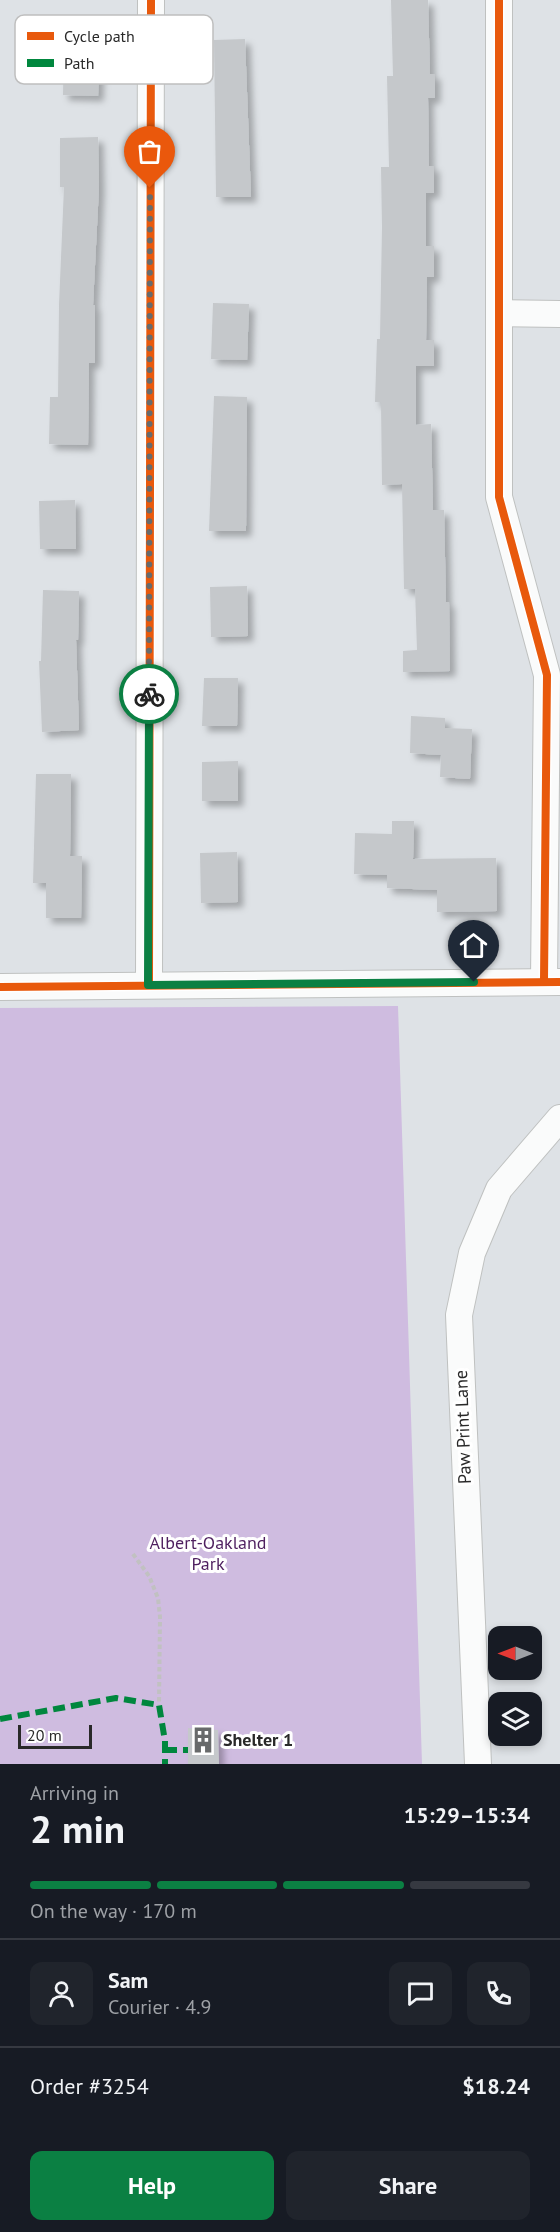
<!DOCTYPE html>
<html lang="en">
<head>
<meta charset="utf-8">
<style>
  :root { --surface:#171b24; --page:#20242c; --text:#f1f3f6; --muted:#9ea1a6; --line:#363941; --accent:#0b8043 }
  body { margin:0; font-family:"PT Sans",sans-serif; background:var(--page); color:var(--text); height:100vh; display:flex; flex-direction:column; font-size:22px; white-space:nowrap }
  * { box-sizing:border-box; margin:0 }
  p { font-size:20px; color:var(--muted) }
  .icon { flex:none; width:33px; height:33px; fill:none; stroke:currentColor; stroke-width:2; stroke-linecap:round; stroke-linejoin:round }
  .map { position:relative; height:1764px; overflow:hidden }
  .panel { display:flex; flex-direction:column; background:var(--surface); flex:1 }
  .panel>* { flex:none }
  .needle { width:39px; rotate:270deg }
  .tools { position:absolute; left:488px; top:1626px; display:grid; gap:12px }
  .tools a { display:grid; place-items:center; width:54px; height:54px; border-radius:12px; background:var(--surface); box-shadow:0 3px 9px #0003; font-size:30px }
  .scale { position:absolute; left:18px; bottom:15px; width:74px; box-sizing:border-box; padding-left:6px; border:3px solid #292929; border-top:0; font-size:16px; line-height:21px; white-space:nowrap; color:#292929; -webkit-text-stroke:4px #fff; paint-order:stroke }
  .pin { position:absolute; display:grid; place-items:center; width:51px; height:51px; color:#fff; margin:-62px -26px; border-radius:50% 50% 50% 0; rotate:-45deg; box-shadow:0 0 6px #0007 }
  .pin .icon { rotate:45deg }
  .courier { position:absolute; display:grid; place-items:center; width:60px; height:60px; margin:-30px; border:4px solid #0b8043; border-radius:50%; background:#fff; color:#222; box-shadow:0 2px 8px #0007 }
  .overview em { font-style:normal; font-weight:600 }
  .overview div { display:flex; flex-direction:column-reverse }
  .overview { display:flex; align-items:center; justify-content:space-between; height:102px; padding:0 30px }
  h1 { font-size:39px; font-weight:600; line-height:45px }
  .bar { display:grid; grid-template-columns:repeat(4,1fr); gap:9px 6px; align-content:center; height:72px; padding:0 30px }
  .bar i { height:8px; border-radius:4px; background:var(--line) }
  .bar .current { background:var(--accent) }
  .bar p { grid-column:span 4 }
  .line { display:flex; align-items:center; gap:15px; padding:0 30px; border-top:2px solid var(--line) }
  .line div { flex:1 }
  .round { display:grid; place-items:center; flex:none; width:63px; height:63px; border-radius:12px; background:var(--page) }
  .action { display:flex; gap:12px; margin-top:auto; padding:12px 30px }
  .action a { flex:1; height:69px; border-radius:12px; background:var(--accent); color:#fff; font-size:24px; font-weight:600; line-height:69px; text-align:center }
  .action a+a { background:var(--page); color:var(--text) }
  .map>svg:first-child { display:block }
</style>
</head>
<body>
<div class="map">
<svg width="560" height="1764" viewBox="0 0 560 1764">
  <defs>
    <filter id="shadow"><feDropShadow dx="5.5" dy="5.5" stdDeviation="3" flood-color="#0004"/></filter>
  </defs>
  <rect width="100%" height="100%" fill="#dee2e6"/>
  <polygon fill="#cfbce0" points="398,1006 422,1764 0,1764 0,1008"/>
  <g fill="#c5c8cb" filter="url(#shadow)">
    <polygon points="391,0 428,0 430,74 435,74 435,98 428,98 429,166 434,166 434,193 426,193 426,246 434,246 434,277 427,277 426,340 434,340 434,366 416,366 416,425 431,424 433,510 444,510 446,602 449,602 450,671 403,672 403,651 417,650 415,589 404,589 402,484 382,485 381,402 375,402 377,339 380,339 382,227 381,167 389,167 387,76 393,76"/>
    <polygon points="245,39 251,197 216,197 214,40"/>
    <polygon points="64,45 100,46 98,96 63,95"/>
    <polygon points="98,137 99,187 93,305 95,305 95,363 89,363 88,445 49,444 50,397 58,397 59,305 64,187 60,187 60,138"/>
    <polygon points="213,303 249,304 247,360 211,359"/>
    <polygon points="214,396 247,397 246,531 209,531"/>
    <polygon points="75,500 76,549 40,549 39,501"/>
    <polygon points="247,586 248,636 211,637 210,587"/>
    <polygon points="43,590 79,591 78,640 76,640 79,730 42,732 39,661 41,661"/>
    <polygon points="204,678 238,678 237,726 202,726"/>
    <polygon points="411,716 445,718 445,728 472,729 470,779 440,777 441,755 410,753"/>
    <polygon points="238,761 238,801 202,801 202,762"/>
    <polygon points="36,774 71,774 70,856 82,856 81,918 46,918 46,883 33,883"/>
    <polygon points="392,821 414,821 413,859 496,858 497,911 437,912 437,890 387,888 387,875 354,874 355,833 392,834"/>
    <polygon points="237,852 238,902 201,903 200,853"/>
    <polygon points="188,1728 218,1730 219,1764 188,1764"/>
  </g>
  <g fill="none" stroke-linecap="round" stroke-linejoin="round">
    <g stroke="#bfc1c0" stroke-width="28">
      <g id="minor">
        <polyline points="499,0 499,497 547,675 544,981"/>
        <polyline points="499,313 560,314"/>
        <polyline points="149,985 151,0"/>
        <polyline points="0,987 560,982"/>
        <polyline points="478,1764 459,1315 472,1253 499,1189 560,1118"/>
      </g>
    </g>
    <polyline stroke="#c1c1c1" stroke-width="4" stroke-dasharray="4.5 3" stroke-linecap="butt" points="133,1554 149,1576 158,1598 160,1617 159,1705"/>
    <use href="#minor" stroke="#fafbfb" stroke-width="26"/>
    <g stroke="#00873e" stroke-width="6" stroke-dasharray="12 6" stroke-linecap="butt">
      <polyline points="0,1719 116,1698 159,1705 165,1741 165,1764"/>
      <polyline points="165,1750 188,1750"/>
    </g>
    <g stroke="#fff" stroke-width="11">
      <g id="cycleway">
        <polyline points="499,0 499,497 547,675 544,981"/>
        <polyline points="149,985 151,0"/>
        <polyline points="0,987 560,982"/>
      </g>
    </g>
    <use href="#cycleway" stroke="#e8590c" stroke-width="8"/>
  </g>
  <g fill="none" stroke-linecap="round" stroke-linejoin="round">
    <polyline stroke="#686a6b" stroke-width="6" stroke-dasharray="0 10.8" points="149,694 150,188"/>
    <polyline stroke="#0b8043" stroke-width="8" points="149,694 148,985 474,982"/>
  </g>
  <defs>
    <g id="building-bare" transform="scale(2.07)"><path d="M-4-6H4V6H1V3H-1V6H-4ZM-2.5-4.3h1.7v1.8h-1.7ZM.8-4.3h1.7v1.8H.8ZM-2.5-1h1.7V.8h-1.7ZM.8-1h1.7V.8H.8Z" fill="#686a6b" stroke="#fff" stroke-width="2.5" paint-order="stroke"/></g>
  </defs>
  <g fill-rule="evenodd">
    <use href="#building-bare" x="203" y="1740"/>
  </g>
  <g text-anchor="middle" stroke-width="6" stroke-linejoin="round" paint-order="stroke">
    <g font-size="18" fill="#292929" stroke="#fff">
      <text transform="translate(463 1427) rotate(-92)" y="6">Paw Print Lane</text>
    </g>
    <g font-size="18" fill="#4e1f5f" stroke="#fff">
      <text x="208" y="1549">Albert-Oakland<tspan x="208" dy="21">Park</tspan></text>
    </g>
    <g font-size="18" font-weight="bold" fill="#292929" stroke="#fff" text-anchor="start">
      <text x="223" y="1746">Shelter 1</text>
    </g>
  </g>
  <rect x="15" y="15" width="198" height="69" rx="9" fill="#fff" stroke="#bfbfbf" stroke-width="1.5"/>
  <rect x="27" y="32" width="27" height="8" fill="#e8590c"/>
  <rect x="27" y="59" width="27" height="8" fill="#00873e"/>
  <g font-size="16" fill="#292929">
    <text x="64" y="42">Cycle path</text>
    <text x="64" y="69">Path</text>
  </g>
</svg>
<div class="tools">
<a><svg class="needle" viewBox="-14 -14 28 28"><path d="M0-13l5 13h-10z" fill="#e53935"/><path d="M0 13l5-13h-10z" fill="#9ea1a6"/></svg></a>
<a><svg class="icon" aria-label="layers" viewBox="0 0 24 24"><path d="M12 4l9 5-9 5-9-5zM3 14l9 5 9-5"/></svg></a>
</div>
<div class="scale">20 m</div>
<div class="pin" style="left:150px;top:188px;background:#ea580c"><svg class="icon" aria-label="bag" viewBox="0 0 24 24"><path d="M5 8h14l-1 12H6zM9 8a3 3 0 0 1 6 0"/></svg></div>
<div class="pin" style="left:474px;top:982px;background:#1f2937"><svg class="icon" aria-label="home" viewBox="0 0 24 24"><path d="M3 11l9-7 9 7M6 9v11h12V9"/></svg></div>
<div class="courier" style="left:149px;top:694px"><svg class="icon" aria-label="bike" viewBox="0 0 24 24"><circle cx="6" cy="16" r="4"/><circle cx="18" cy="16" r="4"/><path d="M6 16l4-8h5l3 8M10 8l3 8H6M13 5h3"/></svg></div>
</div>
<section class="panel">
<div class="overview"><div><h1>2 min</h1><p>Arriving in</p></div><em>15:29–15:34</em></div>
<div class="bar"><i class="current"></i><i class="current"></i><i class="current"></i><i></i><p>On the way · 170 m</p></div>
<div class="line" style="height:108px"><a class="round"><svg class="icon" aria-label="person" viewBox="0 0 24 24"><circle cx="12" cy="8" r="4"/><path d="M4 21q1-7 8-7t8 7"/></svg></a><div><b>Sam</b><p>Courier · 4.9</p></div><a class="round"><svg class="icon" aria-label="chat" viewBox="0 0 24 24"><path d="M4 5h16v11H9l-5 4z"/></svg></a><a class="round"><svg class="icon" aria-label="phone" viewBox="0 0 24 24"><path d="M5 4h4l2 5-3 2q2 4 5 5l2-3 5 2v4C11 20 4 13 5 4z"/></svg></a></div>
<div class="line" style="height:78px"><div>Order #3254</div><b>$18.24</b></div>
<div class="action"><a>Help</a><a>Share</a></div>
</section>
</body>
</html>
